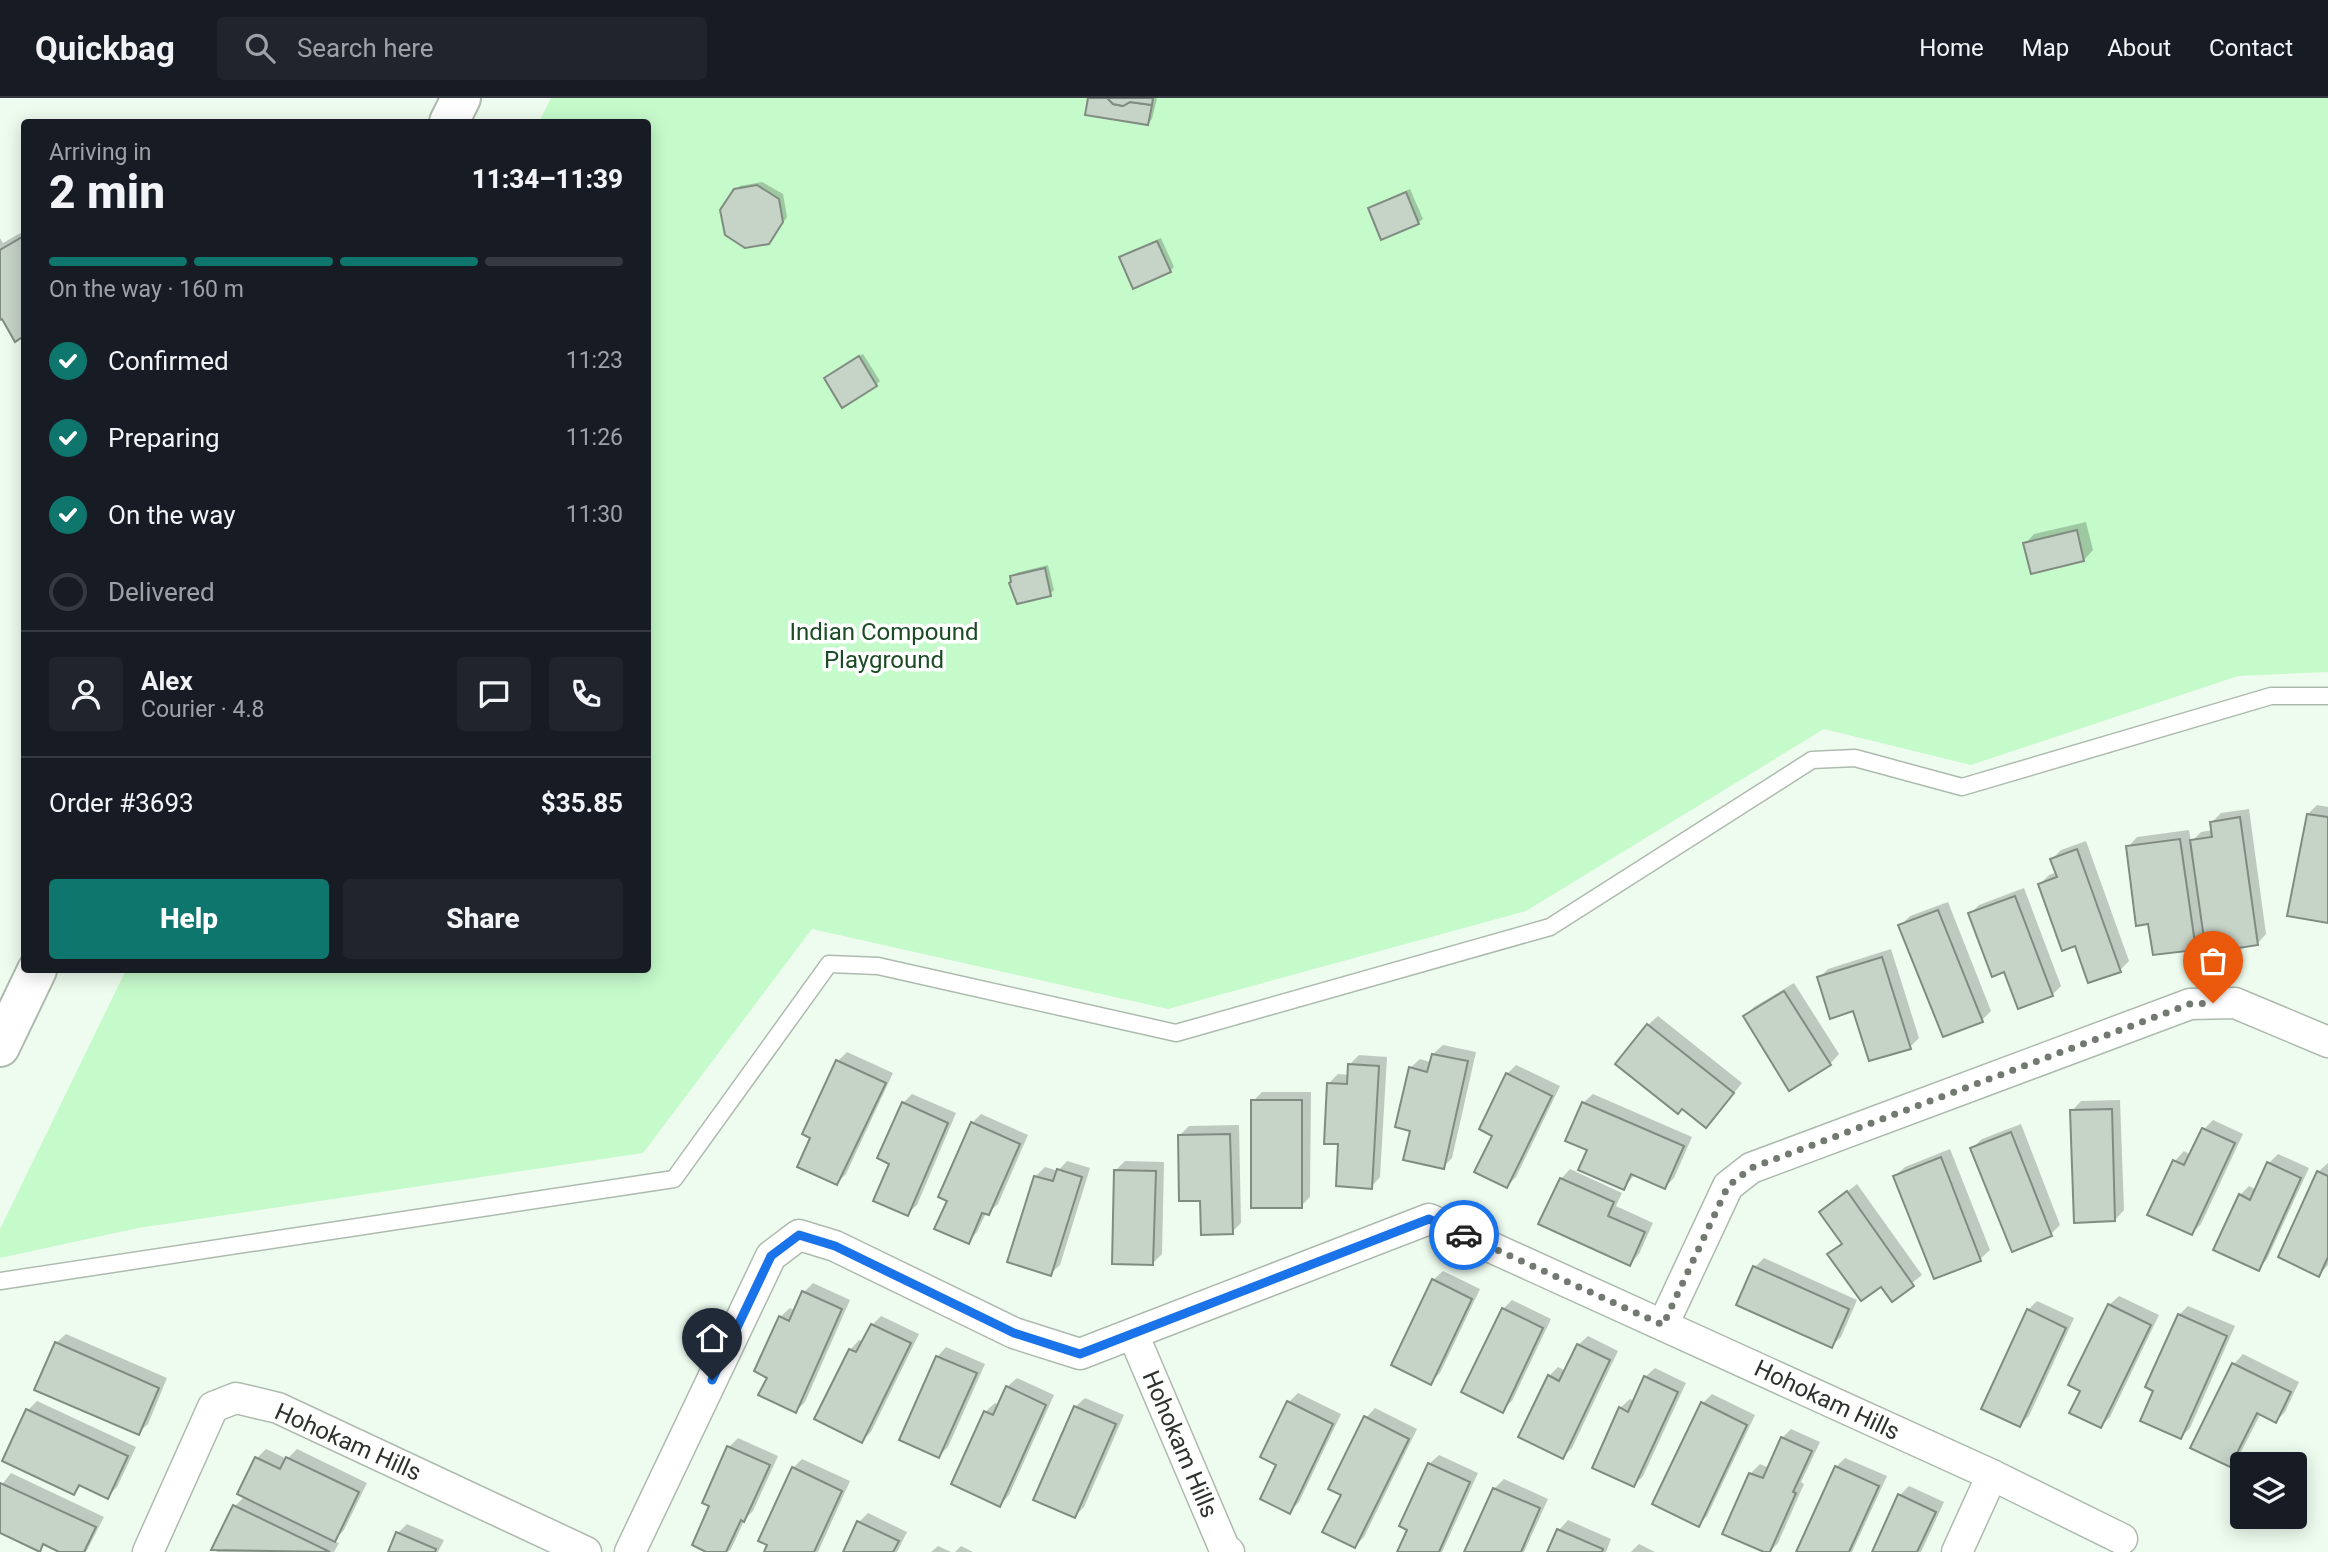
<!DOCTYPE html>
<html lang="en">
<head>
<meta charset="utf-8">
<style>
  :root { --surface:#171b24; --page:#20242c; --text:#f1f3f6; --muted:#9ea1a6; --line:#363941; --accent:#0f766e }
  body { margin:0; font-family:Roboto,sans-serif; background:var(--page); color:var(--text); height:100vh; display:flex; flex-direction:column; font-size:26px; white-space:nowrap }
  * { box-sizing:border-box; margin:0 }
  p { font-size:23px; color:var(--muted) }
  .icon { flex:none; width:38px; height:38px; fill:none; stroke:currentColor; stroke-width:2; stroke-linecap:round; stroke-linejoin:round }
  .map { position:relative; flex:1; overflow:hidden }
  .sheet { position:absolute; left:21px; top:21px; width:630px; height:854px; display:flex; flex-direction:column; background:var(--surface); border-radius:7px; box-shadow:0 4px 18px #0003 }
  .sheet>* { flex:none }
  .fabs { position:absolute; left:2230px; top:1354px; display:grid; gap:14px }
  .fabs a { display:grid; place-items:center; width:77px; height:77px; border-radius:7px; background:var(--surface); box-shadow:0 4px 18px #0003; font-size:35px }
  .pin { position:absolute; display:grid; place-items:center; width:60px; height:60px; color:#fff; margin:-72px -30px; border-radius:50% 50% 50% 0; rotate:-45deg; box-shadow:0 0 7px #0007 }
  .pin .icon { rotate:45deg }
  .courier { position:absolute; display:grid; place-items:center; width:70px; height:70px; margin:-35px; border:5px solid #1a73e8; border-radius:50%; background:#fff; color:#222; box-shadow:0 2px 9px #0007 }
  .headline em { font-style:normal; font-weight:800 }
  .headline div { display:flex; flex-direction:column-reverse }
  .headline { display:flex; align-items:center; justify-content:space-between; height:119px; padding:0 28px }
  h1 { font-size:46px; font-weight:800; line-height:52px }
  .bar { display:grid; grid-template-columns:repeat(4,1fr); gap:10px 7px; align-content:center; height:84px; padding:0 28px }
  .bar i { height:9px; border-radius:5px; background:var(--line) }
  .bar .active { background:var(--accent) }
  .bar p { grid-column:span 4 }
  .line { display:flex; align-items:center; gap:18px; padding:0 28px; border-top:2px solid var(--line) }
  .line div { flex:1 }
  .round { display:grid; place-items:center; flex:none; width:74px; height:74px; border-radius:7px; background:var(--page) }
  ol { padding:0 28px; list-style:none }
  li { display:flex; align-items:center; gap:21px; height:77px }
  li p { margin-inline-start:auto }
  li .icon { padding:7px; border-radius:50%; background:var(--accent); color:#fff; stroke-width:4 }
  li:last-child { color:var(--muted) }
  li i { width:38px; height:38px; border:4px solid var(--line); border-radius:50% }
  .button { display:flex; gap:14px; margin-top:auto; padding:14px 28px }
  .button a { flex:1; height:80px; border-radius:7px; background:var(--accent); color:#fff; font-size:28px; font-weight:800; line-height:80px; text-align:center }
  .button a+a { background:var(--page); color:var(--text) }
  header { display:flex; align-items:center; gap:42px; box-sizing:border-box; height:98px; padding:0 35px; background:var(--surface); border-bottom:2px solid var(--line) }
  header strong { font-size:33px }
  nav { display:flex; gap:38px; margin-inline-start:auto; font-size:24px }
  .search { width:490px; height:63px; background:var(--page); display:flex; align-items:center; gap:18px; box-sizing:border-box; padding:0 24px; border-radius:7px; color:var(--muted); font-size:26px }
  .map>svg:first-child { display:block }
</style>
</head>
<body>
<header>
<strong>Quickbag</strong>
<div class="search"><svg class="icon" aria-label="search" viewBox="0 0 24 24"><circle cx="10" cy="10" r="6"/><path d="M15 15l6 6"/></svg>Search here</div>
<nav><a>Home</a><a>Map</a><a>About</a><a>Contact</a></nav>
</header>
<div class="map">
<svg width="2328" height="1454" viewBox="0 0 2328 1454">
  <rect width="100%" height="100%" fill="#eefcef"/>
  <polygon fill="#c5faca" points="551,0 2328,0 2328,574 2238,578 1971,667 1824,631 1526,813 1168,911 812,831 643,1055 138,1130 0,1160 0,1131 126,872 648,872 648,24 539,24"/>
  <g fill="#0003">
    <polygon points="1090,0 1157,0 1152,21 1148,26"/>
    <polygon points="762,84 783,96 787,119 773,139 736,93 740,88"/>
    <polygon points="1410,91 1423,121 1418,125 1370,111 1374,107"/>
    <polygon points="24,133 24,236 15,241 2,219 0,220 0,140 3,145"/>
    <polygon points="1161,140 1174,169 1170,173 1121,160 1126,155"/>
    <polygon points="863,256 880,283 876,287 830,276"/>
    <polygon points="2086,424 2093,452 2084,462 2025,446 2034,436"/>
    <polygon points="1048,467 1054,492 1050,496 1012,479 1016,475"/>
    <polygon points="2317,707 2328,709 2328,823 2308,716"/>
    <polygon points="2249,711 2266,836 2257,846 2206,839 2195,850 2150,824 2128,749 2137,739 2189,732 2191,744 2201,734 2213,732 2212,724 2221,715"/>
    <polygon points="2086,743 2129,863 2120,872 2076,846 2040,786 2049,777 2057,774 2052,761 2061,752"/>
    <polygon points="2024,790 2061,888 2052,897 2005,872 1970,816 1979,807"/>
    <polygon points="1948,804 1991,913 1982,922 1900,828 1910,818"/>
    <polygon points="1891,851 1919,940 1910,949 1855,911 1819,880 1828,871"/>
    <polygon points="1794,885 1839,956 1830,966 1745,918 1754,909"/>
    <polygon points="1658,918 1742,985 1715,1018 1648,927"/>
    <polygon points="1443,947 1476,954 1452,1060 1443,1069 1412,1032 1410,970 1420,961 1431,964 1433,956"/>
    <polygon points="847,954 893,975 846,1076 837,1085 813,1040 804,1036 838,963"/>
    <polygon points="1359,957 1387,959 1380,1079 1371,1089 1340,1045 1329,985 1338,976 1350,977 1350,966"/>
    <polygon points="1516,967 1560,988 1516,1079 1507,1088 1494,1037 1507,976"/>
    <polygon points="1262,994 1311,994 1310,1099 1301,1108 1253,1003"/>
    <polygon points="912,996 956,1015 917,1107 907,1116 892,1065 903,1005"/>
    <polygon points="1593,996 1692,1039 1674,1080 1665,1089 1635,1076 1624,1090 1589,1052 1583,1005"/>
    <polygon points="2120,1002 2124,1112 2115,1122 2072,1013 2081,1003"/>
    <polygon points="981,1016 1028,1037 998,1106 988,1115 986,1115 977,1134 968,1144 949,1102 972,1025"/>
    <polygon points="2213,1022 2243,1036 2201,1126 2192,1135 2149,1116 2175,1063 2184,1053 2191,1057 2204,1031"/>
    <polygon points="2021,1026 2060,1127 2051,1136 1972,1050 1982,1041"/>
    <polygon points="1239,1027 1241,1125 1232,1134 1202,1101 1179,1038 1189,1028"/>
    <polygon points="1950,1051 1990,1152 1980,1161 1895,1078 1905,1069"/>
    <polygon points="2278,1056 2309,1070 2267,1161 2258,1171 2240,1097 2249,1088 2257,1092 2269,1065"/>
    <polygon points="1067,1063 1090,1070 1060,1167 1050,1176 1035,1079 1045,1069 1058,1073"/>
    <polygon points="1125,1063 1164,1064 1162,1156 1153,1165 1116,1072"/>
    <polygon points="2328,1065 2328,1167 2319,1177 2318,1074"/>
    <polygon points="1570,1071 1622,1095 1616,1108 1653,1125 1639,1156 1630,1166 1561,1081"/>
    <polygon points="1857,1086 1922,1177 1892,1201 1881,1186 1830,1156 1843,1144 1821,1114"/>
    <polygon points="1764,1160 1857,1202 1841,1239 1831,1248 1755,1169"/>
    <polygon points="1443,1173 1480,1191 1440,1275 1431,1284 1433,1182"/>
    <polygon points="813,1185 850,1202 805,1304 796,1313 769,1279 780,1219 790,1210 796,1213 804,1194"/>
    <polygon points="2119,1198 2159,1217 2110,1319 2101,1328 2082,1292 2109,1207"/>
    <polygon points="1512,1202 1551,1221 1512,1303 1502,1312 1503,1211"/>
    <polygon points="2037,1203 2074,1220 2029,1318 2020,1327 2028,1212"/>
    <polygon points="2188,1208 2235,1228 2190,1330 2181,1339 2179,1217"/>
    <polygon points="881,1218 919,1236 871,1334 862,1343 850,1252 859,1242 863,1244 872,1227"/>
    <polygon points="66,1236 167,1280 148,1326 138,1335 56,1245"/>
    <polygon points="1588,1238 1618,1253 1572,1350 1563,1359 1549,1278 1558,1269 1566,1273 1578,1247"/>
    <polygon points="946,1249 985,1266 948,1349 939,1358 937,1259"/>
    <polygon points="2243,1256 2299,1284 2285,1314 2276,1323 2261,1315 2239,1358 2230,1367 2193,1349 2234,1266"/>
    <polygon points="1655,1270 1686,1285 1643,1378 1634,1387 1620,1310 1630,1301 1635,1303 1645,1279"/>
    <polygon points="1017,1280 1054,1297 1009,1397 1000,1407 985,1314 995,1305 999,1307 1007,1289"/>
    <polygon points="1298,1295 1341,1316 1299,1404 1289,1414 1279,1366 1289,1304"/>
    <polygon points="1712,1296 1755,1317 1707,1418 1698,1427 1703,1305"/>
    <polygon points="1085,1300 1124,1317 1084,1409 1075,1418 1075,1309"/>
    <polygon points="37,1303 136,1349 117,1389 107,1399 82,1387 74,1395 28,1312"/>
    <polygon points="1375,1310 1417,1331 1364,1439 1355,1448 1343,1396 1366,1320"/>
    <polygon points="1791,1331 1820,1344 1801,1384 1804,1386 1778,1445 1769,1454 1750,1376 1760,1366 1769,1370 1782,1340"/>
    <polygon points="738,1340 778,1358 753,1413 745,1421 731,1451 728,1454 710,1454 711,1408 729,1349"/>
    <polygon points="266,1351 287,1361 297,1351 367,1385 344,1432 334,1443 339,1445 334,1454 218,1454 213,1452 235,1408 245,1398 257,1360"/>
    <polygon points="1439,1357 1478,1375 1442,1454 1399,1454 1409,1431 1429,1366"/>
    <polygon points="1845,1360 1887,1378 1852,1454 1798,1454 1836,1369"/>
    <polygon points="802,1361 850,1383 818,1454 766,1454 793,1370"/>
    <polygon points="11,1375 104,1419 86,1454 63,1454 46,1445 39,1452 0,1433 0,1389"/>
    <polygon points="1504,1381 1548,1401 1524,1454 1466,1454 1494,1391"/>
    <polygon points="1909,1388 1944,1404 1921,1454 1874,1454 1900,1397"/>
    <polygon points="868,1415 907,1434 897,1454 845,1454 859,1424"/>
    <polygon points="1568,1422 1611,1441 1606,1454 1549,1454 1559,1432"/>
    <polygon points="407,1426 444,1442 438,1454 390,1454 398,1435"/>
    <polygon points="1639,1446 1655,1454 1631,1454"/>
    <polygon points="938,1448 951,1454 931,1454"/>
    <polygon points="961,1448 973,1454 955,1454"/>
  </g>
  <g fill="#c6d3c7" stroke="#808c81" stroke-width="2">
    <polygon points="1088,0 1108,0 1113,6 1123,8 1130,4 1152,7 1148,27 1085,17"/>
    <polygon points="1107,0 1153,0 1152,7 1130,4 1123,8 1113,6"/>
    <polygon points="757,87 779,101 783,124 769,146 745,150 725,137 720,112 734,91"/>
    <polygon points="1406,94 1419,126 1381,142 1368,110"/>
    <polygon points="24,138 24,238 15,244 2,221 0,222 0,152"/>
    <polygon points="1157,143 1171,174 1133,191 1119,159"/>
    <polygon points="859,258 877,288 842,310 824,280"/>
    <polygon points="2077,432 2084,463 2031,476 2023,445"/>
    <polygon points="1045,470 1051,498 1017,506 1009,485 1011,484 1010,478"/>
    <polygon points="2307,716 2328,719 2328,825 2287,818"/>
    <polygon points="2240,719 2258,847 2206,855 2190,742 2212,739 2210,724"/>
    <polygon points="2180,741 2196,852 2153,857 2148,826 2136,828 2126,748"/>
    <polygon points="2077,751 2121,874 2088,885 2075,848 2062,853 2038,786 2057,779 2050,761"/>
    <polygon points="2015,798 2053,898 2018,911 2004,874 1992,879 1968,815"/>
    <polygon points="1938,812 1983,924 1943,939 1898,827"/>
    <polygon points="1882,859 1911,951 1869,963 1853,913 1830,921 1817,879"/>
    <polygon points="1784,893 1831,967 1789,993 1743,918"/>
    <polygon points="1647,926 1734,995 1706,1030 1682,1011 1678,1016 1615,966"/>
    <polygon points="1432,956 1468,963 1444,1071 1403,1062 1410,1033 1395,1029 1409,969 1427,974"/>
    <polygon points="836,962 886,985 837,1087 797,1069 810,1040 802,1036"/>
    <polygon points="1348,966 1379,968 1372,1091 1336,1088 1338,1046 1324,1046 1327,985 1347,986"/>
    <polygon points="1506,975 1552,998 1507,1090 1474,1074 1492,1038 1479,1031"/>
    <rect x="1251" y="1002" width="51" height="108"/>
    <polygon points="902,1004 948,1025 908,1118 873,1103 889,1066 877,1060"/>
    <polygon points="1582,1004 1684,1048 1665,1091 1631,1076 1624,1092 1578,1072 1587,1052 1565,1043"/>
    <polygon points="2112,1011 2115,1123 2074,1125 2070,1012"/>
    <polygon points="971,1024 1020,1046 989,1117 982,1115 969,1146 934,1131 947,1103 938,1099"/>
    <polygon points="2202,1030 2235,1045 2192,1137 2147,1117 2173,1062 2184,1067"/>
    <polygon points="2011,1034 2052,1138 2012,1154 1970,1050"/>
    <polygon points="1230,1036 1233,1136 1201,1137 1200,1103 1179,1103 1178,1037"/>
    <polygon points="1941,1059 1981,1163 1934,1181 1893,1078"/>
    <polygon points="2267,1064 2301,1080 2259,1173 2213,1152 2239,1096 2250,1102"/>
    <polygon points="1057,1071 1082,1079 1051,1178 1007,1164 1034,1078 1053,1083"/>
    <polygon points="1114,1072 1156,1073 1153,1167 1112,1166"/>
    <polygon points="2317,1073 2328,1078 2328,1159 2319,1179 2278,1159"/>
    <polygon points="1560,1080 1614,1104 1608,1118 1645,1134 1630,1168 1538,1126"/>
    <polygon points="1847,1093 1914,1188 1892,1204 1881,1189 1861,1203 1827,1156 1842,1146 1819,1114"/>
    <polygon points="1753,1168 1849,1211 1832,1250 1736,1207"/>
    <polygon points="1432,1181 1472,1201 1431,1287 1391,1267"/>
    <polygon points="802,1193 842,1211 796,1315 758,1297 767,1280 754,1273 779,1218 789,1223"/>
    <polygon points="2108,1206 2151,1227 2101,1330 2069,1315 2080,1293 2068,1287"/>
    <polygon points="1502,1210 1543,1230 1503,1315 1461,1294"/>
    <polygon points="2027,1211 2066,1230 2020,1329 1981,1311"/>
    <polygon points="2178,1216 2227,1238 2181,1341 2140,1323 2153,1293 2145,1289"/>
    <polygon points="871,1226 911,1245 862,1345 814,1321 849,1251 856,1254"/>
    <polygon points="55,1244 159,1290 139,1337 34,1292"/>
    <polygon points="1577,1246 1610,1262 1563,1361 1518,1339 1548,1277 1559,1283"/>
    <polygon points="936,1258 977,1275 939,1360 899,1342"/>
    <polygon points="2232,1265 2291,1294 2276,1325 2257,1315 2230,1369 2190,1350"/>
    <polygon points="1644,1278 1678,1294 1634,1389 1592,1370 1619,1309 1628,1314"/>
    <polygon points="1006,1288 1046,1307 1000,1409 951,1386 984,1313 993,1317"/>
    <polygon points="1287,1303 1333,1326 1290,1416 1260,1401 1276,1367 1260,1359"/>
    <polygon points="1701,1304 1747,1327 1699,1429 1652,1406"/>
    <polygon points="1074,1308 1116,1326 1075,1420 1033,1402"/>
    <polygon points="26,1311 128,1358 108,1401 79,1387 74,1397 2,1363"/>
    <polygon points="1364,1318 1409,1341 1355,1450 1322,1434 1341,1397 1328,1391"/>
    <polygon points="1781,1339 1812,1353 1793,1394 1796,1395 1770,1454 1764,1454 1722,1436 1749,1375 1763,1380"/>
    <polygon points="727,1348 770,1367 744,1424 741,1422 726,1454 706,1454 692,1447 709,1408 702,1405"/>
    <polygon points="255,1359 280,1371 286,1359 359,1394 335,1444 237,1396"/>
    <polygon points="1428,1365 1470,1384 1439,1454 1397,1454 1407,1432 1399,1428"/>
    <polygon points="1835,1368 1879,1388 1849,1454 1796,1454"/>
    <polygon points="792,1369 842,1393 814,1454 764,1454 767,1447 758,1443"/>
    <polygon points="0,1385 96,1429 84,1454 59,1454 43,1446 40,1454 0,1435"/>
    <polygon points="1493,1390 1540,1410 1521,1454 1464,1454"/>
    <polygon points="1898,1396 1936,1414 1917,1454 1872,1454"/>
    <polygon points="233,1407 330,1454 211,1452"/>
    <polygon points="857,1423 899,1443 893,1454 843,1454"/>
    <polygon points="1557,1431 1603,1451 1602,1454 1547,1454"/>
    <polygon points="396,1434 436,1451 435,1454 388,1454"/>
  </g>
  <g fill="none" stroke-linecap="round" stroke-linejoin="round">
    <g stroke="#adbaae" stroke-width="19">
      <polyline id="lane" points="0,1183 674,1081 829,866 878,868 1176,935 1550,829 1812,662 1855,660 1962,689 2271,598 2328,598"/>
    </g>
    <g stroke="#adbaae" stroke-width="33">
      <g id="street">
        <polyline points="1663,1227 1728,1088 1751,1070 2190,906 2235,905 2328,944"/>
        <polyline points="1133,1236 1225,1452 1229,1454"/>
        <polyline points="148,1454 213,1309 236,1300 278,1310 586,1454"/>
        <polyline points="630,1454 771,1158 799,1137 835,1148 1014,1235 1080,1256 1429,1121 1992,1377 2122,1441"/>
        <polyline points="1957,1454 1992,1377"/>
      </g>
    </g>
    <g stroke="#adbaae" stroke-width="42">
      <g id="secondary">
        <polyline points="449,24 461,0"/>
        <polyline points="0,949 37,872"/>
      </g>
    </g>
    <use href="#lane" stroke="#fff" stroke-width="16"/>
    <use href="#street" stroke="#fff" stroke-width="30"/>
    <use href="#secondary" stroke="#fff" stroke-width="38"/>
  </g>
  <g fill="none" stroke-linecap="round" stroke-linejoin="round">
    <polyline stroke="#717971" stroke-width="7" stroke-dasharray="0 12.6" points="1464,1137 1663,1227 1728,1088 1751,1070 2190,906 2213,905"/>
    <polyline stroke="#1a73e8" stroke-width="9" points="712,1282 771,1158 799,1137 835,1148 1014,1235 1080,1256 1429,1121 1464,1137"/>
  </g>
  <g text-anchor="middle" stroke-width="7" stroke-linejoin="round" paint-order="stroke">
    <g font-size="24" fill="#1a4b24" stroke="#fff">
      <text x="884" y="542">Indian Compound<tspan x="884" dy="28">Playground</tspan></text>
    </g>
    <g font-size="24" fill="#2d322d" stroke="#fff">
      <text transform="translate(1827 1302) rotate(25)" y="8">Hohokam Hills</text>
      <text transform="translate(348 1344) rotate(24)" y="8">Hohokam Hills</text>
      <text transform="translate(1180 1346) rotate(67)" y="8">Hohokam Hills</text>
    </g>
  </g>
</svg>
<div class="fabs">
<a><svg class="icon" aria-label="layers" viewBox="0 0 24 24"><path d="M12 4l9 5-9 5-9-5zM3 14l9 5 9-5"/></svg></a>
</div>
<div class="pin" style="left:2213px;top:905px;background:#ea580c"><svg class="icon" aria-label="bag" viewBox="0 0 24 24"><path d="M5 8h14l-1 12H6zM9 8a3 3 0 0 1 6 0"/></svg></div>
<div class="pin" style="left:712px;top:1282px;background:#1f2937"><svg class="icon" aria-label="home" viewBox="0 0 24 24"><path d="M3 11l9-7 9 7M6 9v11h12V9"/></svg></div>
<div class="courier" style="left:1464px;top:1137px"><svg class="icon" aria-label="car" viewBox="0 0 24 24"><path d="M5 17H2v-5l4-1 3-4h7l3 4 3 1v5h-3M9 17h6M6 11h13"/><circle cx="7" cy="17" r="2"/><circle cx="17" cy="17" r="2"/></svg></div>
<section class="sheet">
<div class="headline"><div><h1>2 min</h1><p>Arriving in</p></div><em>11:34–11:39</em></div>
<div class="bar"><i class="active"></i><i class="active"></i><i class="active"></i><i></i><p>On the way · 160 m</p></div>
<ol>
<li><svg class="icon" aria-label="check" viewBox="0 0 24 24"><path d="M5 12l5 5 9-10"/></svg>Confirmed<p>11:23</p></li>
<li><svg class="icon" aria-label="check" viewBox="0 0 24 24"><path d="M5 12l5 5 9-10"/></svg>Preparing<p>11:26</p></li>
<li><svg class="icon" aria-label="check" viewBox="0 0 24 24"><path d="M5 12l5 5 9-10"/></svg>On the way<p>11:30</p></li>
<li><i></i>Delivered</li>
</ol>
<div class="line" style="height:126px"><a class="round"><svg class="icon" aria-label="person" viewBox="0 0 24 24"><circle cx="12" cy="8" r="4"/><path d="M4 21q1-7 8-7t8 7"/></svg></a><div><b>Alex</b><p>Courier · 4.8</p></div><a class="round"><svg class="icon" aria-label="chat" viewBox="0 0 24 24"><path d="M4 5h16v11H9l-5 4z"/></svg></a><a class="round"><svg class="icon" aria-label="phone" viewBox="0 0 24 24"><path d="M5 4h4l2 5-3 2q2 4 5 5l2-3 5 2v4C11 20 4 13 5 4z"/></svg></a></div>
<div class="line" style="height:91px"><div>Order #3693</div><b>$35.85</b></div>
<div class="button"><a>Help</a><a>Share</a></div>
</section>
</div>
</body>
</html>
